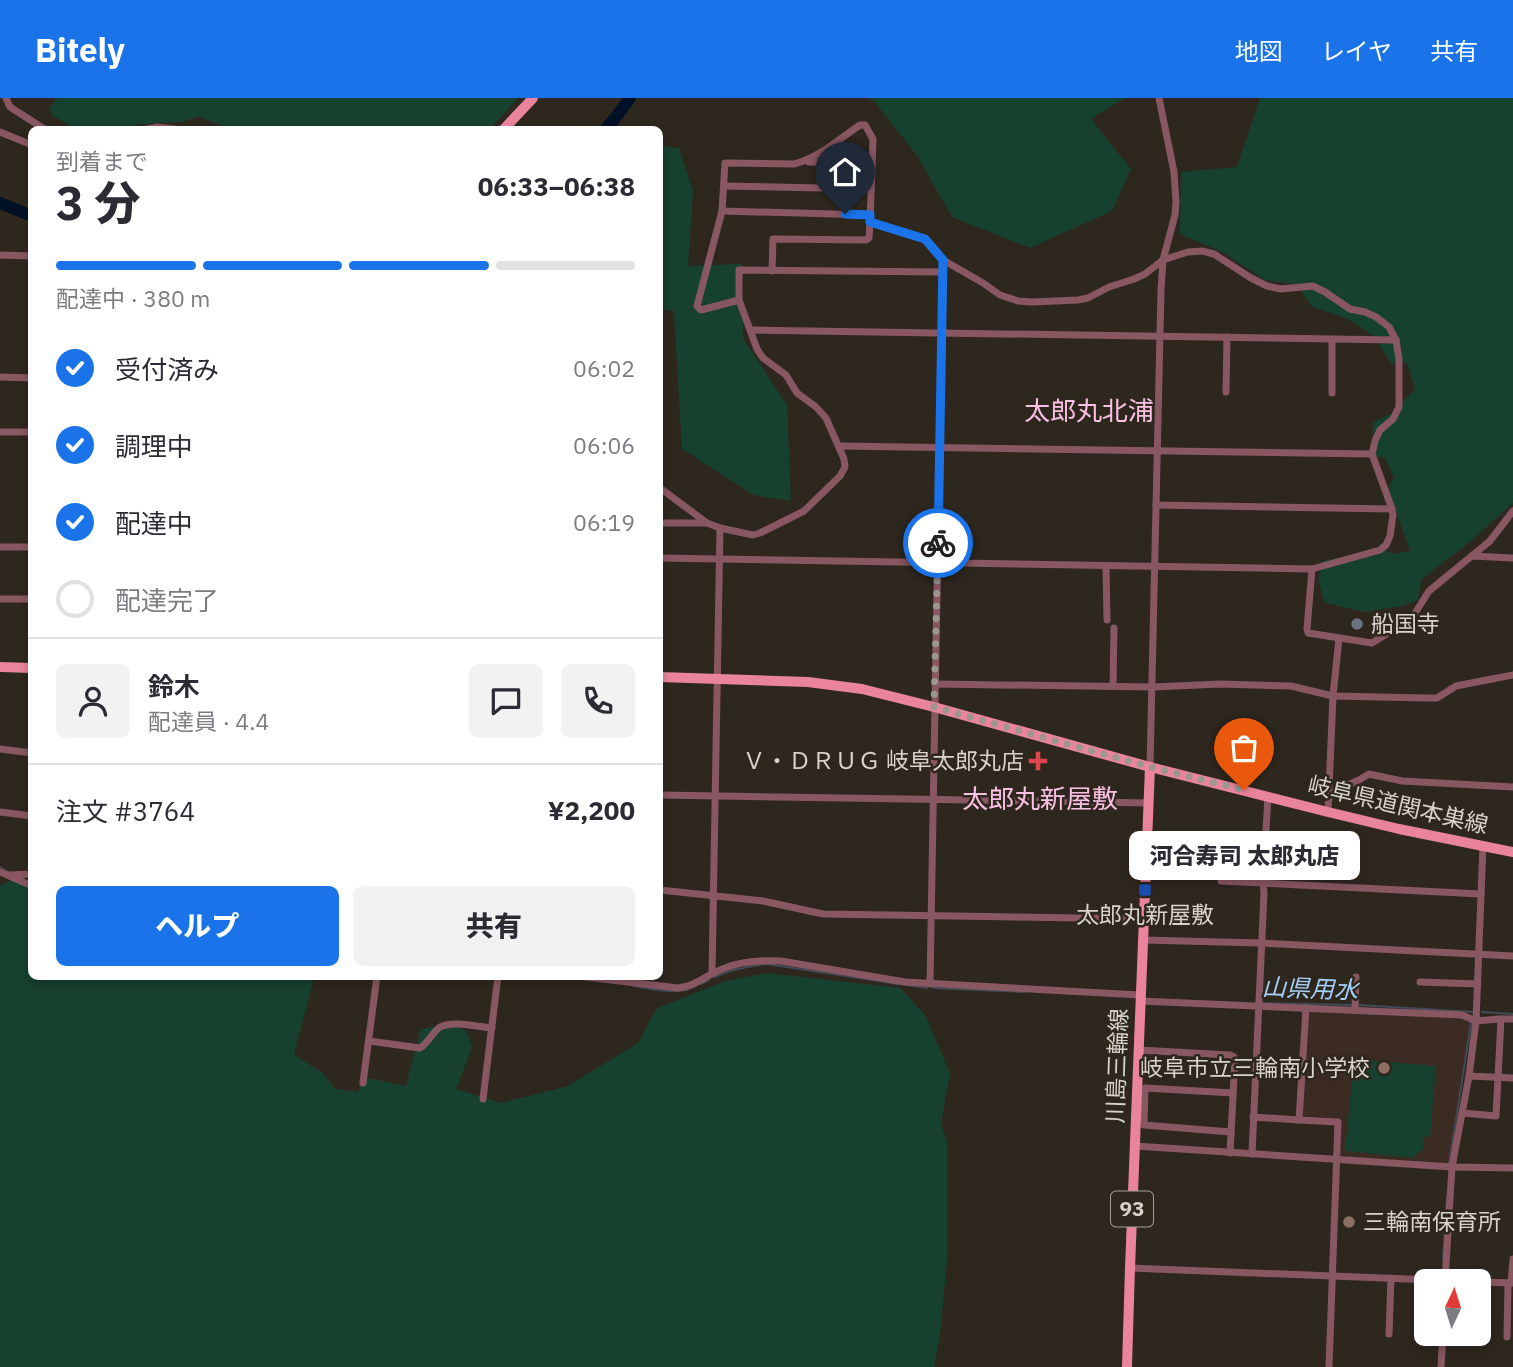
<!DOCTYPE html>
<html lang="ja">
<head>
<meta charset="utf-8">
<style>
  :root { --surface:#fff; --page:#f2f2f3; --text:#2b2b33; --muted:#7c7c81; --line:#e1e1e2; --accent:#1a73e8 }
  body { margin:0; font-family:"IBM Plex Sans","Noto Sans JP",sans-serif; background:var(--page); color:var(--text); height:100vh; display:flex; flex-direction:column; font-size:26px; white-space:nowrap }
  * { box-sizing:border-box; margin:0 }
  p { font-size:23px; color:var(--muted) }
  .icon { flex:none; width:38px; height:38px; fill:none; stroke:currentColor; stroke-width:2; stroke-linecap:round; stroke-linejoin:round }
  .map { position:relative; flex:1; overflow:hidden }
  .details { position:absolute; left:28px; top:28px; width:635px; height:854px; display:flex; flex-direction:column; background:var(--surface); border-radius:10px; box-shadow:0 4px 10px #0003 }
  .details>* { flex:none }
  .needle { width:46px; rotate:4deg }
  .controls { position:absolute; left:1414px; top:1171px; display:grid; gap:14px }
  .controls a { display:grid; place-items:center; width:77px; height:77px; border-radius:10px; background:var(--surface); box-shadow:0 4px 10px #0003; font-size:35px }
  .pin { position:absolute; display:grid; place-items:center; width:60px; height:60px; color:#fff; margin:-72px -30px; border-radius:50% 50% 50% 0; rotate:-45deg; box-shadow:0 0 7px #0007 }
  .pin .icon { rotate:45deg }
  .courier { position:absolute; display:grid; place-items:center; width:70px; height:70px; margin:-35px; border:5px solid #1a73e8; border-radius:50%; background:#fff; color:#222; box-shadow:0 2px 9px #0007 }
  .bubble { position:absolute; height:49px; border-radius:10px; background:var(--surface); box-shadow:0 4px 10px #0003; font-size:23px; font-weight:800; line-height:49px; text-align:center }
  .overview em { font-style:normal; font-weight:800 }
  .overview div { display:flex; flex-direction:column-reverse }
  .overview { display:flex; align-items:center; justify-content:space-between; height:119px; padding:0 28px }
  h1 { font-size:46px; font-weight:800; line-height:52px }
  .bar { display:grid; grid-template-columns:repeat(4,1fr); gap:10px 7px; align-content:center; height:84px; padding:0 28px }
  .bar i { height:9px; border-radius:5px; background:var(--line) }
  .bar .current { background:var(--accent) }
  .bar p { grid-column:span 4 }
  .line { display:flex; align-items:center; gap:18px; padding:0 28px; border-top:2px solid var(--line) }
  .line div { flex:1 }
  .round { display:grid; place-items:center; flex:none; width:74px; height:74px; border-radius:10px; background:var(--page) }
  ol { padding:0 28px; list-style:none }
  li { display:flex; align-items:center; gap:21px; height:77px }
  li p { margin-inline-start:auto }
  li .icon { padding:7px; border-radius:50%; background:var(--accent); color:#fff; stroke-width:4 }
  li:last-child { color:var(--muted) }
  li i { width:38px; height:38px; border:4px solid var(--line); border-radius:50% }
  .primary-button { display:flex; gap:14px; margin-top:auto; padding:14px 28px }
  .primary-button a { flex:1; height:80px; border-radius:10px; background:var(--accent); color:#fff; font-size:28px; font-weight:800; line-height:80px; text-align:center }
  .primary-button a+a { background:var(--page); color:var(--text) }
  header { display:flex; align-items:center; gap:42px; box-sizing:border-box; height:98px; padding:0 35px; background:var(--accent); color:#fff }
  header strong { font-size:33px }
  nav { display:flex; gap:38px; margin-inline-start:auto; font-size:24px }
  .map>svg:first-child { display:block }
</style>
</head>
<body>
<header>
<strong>Bitely</strong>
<nav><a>地図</a><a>レイヤ</a><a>共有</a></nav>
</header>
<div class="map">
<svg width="1513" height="1269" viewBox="0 0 1513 1269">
  <rect width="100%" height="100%" fill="#2e271e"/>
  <polygon fill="#3c2b22" points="1309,911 1466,920 1471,925 1448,1067 1347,1059 1344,1056 1340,1056 1341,1021 1305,1018 1302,1015"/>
  <g fill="#17412f">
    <polygon points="57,0 518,0 490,31 233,32 198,18 183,24 153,25 105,31 76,31 53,18 49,11"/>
    <polygon points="867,0 1125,0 1091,21 1131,71 1112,113 1030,150 952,119 918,59 874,3"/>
    <polygon points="1260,0 1513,0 1513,405 1471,443 1422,481 1418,502 1402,508 1364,514 1325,505 1318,482 1322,463 1383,451 1393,456 1410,453 1388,390 1394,379 1384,359 1372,358 1373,324 1393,315 1415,291 1407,265 1391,266 1375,239 1348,221 1312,209 1296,186 1265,182 1222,154 1180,136 1181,74 1237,69"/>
    <polygon points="660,48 679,50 693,93 688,168 742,166 743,240 787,307 791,403 753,397 682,351 674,213 660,211"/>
    <polygon points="21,778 31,787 32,878 314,879 294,957 323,975 335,991 358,994 364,979 406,988 421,931 451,925 466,933 472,949 456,991 501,1005 568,988 638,945 657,910 725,883 767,875 900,890 926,918 950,976 941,1026 947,1044 947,1163 940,1237 934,1269 0,1269 0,786 2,787"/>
    <polygon points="1354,961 1436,968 1430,1039 1424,1038 1423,1051 1413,1060 1345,1053"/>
  </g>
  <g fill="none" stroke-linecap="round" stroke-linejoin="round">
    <g stroke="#414a57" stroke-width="2">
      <polyline points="0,769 8,774"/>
      <polyline points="562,878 575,880"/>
      <path d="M715,879C732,871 749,868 767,866L898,886"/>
      <polyline points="701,886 709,882"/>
      <polyline points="907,887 927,890"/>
      <path d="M633,888C653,891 677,898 696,888"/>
      <polyline points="933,890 1024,894"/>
      <polyline points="1261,905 1353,907"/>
      <polyline points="1358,907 1473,914"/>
      <polyline points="1482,914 1513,916"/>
      <polyline points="1449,1066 1471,925"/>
      <polyline points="1443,1161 1447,1100"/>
    </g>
    <g stroke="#001025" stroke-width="12">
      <polyline points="605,32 616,19 630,0"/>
      <polyline points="0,105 32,118"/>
    </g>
    <g stroke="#895762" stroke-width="7">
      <polyline points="6,0 10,9 46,32"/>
      <polyline points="142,32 157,29 183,32"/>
      <polyline points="0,34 32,47"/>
      <polyline points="809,64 872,66"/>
      <polyline points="724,88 871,91"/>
      <polyline points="722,113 870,117"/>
      <polyline points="0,157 32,158"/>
      <polyline points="772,173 773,141 866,142 869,140 870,124"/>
      <polyline points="739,202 739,172 942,174"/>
      <polyline points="751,232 1396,242"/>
      <polyline points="0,279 32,280"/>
      <polyline points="1226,294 1227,239"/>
      <polyline points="1332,295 1332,242"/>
      <polyline points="0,334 32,334"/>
      <polyline points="840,348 1372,356"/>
      <path d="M660,390L707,425L720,430L753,437L760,435L804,413L840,378L845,369L844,361L826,320L816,309L797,295L786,277L763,260L757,251L739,202L701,212L697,208L722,113L725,65L794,66C819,60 839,41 860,27H865L873,41L870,124L925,141L943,162L930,886"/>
      <polyline points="1156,407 1392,411"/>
      <polyline points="660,425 707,425"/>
      <polyline points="0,449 32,449"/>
      <polyline points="1472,458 1513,460"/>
      <polyline points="660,460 1312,471 1380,452 1386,447 1390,438 1393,417 1392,411 1372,356 1375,343 1380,332 1393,321 1399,309 1399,261 1396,242 1389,229 1376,219 1365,214 1350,211 1325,194 1313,188 1281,191 1267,188 1251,180 1214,156 1202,153 1188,154 1163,162 1145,176 1134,181 1109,189 1088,200 1078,202 1032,204 1018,203 1000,197 983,185 943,162"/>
      <polyline points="1106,469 1107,522"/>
      <polyline points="1312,471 1307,531 1308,535 1372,545 1412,520 1429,493 1490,443 1513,413"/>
      <polyline points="0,501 32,501"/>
      <polyline points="935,586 1153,589 1220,586 1291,588 1333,598 1426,600 1437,600 1456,588 1513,577"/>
      <polyline points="1113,588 1114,530"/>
      <polyline points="0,651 32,655"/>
      <polyline points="1150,669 1161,192 1163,162 1175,117 1176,104 1174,74 1159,0"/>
      <polyline points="1328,696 1359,682 1369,676 1402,683 1513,689"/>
      <polyline points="660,697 1148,705"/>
      <polyline points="0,714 32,718"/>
      <polyline points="1328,714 1333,598 1339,540"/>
      <polyline points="0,774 32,788"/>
      <polyline points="9,777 32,776"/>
      <polyline points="1221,783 1481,796"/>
      <polyline points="660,792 763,803 823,816 1143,821"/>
      <polyline points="1143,842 1261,845 1513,858"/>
      <polyline points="712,875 720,430"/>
      <path d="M578,878L678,890C695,889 709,875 725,870C743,863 762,862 781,863L905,884L1140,897"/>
      <polyline points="1420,884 1478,886"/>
      <polyline points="1140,903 1462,917 1476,923 1498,921 1513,921"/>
      <polyline points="1306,910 1299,1022 1338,1024 1329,1269"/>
      <polyline points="1355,912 1356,879"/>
      <path d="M369,943L420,950C428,945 432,935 440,929C452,922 479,929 492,930"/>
      <polyline points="1138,952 1230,957 1234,959 1235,961 1230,1055"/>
      <polyline points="1469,978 1513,980"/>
      <polyline points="363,985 377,878"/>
      <polyline points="483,1001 498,878"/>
      <polyline points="1462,1015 1496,1018 1501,921"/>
      <polyline points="1253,1019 1299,1022"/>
      <polyline points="1231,1034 1144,1027 1145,990 1233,995"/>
      <polyline points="1135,1048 1452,1069 1513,1070"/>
      <polyline points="1252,1056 1264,795 1263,784 1268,698"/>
      <polyline points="1130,1170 1458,1183"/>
      <polyline points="1445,1183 1452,1069 1469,978 1476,923 1483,747"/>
      <polyline points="1479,1184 1513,1185"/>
      <polyline points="1511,1185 1513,1161"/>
      <polyline points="1389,1236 1391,1180"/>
      <polyline points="1423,1238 1425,1182"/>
      <polyline points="1507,1239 1508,1185"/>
      <polyline points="1441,1269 1443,1236"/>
    </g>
    <g stroke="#e9849c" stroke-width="10">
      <polyline points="503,32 533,0"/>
      <polyline points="0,569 32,570"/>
      <polyline points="660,579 808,584 862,591 934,609 1150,669 1328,714 1399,731 1513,754"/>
      <polyline points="1127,1269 1130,1170 1150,669"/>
    </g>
  </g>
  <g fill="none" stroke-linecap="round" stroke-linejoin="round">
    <polyline stroke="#9c9690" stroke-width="7" stroke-dasharray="0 12.6" points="938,445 934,609 1150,669 1244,692"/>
    <polyline stroke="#1a73e8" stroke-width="9" points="845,116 870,117 870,124 925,141 943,162 938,445"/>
  </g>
  <circle fill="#6b7280" stroke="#2e271e" stroke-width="2.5" cx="1357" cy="526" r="7"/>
  <path fill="#e0444e" stroke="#2e271e" stroke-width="2.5" d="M1034.5 652.5h7v7h7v7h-7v7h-7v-7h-7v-7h7z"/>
  <rect fill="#1a4fb4" stroke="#2e271e" stroke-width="2.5" x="1138" y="785" width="14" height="14" rx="3.5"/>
  <g fill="#8d6e63" stroke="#2e271e" stroke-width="2.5">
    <circle cx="1384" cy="970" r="7"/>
    <circle cx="1349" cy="1124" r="7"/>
  </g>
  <g text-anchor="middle" stroke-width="5" stroke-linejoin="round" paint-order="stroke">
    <rect fill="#2e271e" stroke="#a59f98" stroke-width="2" x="1111" y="1093.5" width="42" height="35" rx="5"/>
    <g font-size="21" font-weight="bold" fill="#d8d2cd">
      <text x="1132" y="1118">93</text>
    </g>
    <g font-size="23" fill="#d8d2cd" stroke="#2e271e" text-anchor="start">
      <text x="1371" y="534">船国寺</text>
      <text x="1024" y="671" text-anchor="end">Ｖ・ＤＲＵＧ 岐阜太郎丸店</text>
      <text x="1145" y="825" text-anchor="middle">太郎丸新屋敷</text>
      <text x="1370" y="978" text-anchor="end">岐阜市立三輪南小学校</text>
      <text x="1363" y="1132">三輪南保育所</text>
    </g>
    <g font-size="23" fill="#d8d2cd" stroke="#2e271e">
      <text transform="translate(1398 707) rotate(13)" y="8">岐阜県道関本巣線</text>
      <text transform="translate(1117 968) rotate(-88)" y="8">川島三輪線</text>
    </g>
    <g font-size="24" font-style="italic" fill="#a6cff7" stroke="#2e271e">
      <text transform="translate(1310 891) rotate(2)" y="8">山県用水</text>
    </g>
    <g font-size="26" fill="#fac0e3" stroke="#2e271e">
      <text x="1089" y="322">太郎丸北浦</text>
      <text x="1040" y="710">太郎丸新屋敷</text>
    </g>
  </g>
</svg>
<div class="controls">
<a><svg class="needle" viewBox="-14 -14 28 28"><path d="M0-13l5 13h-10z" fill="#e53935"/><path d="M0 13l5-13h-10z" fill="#7c7c81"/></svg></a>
</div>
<div class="pin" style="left:1244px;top:692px;background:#ea580c"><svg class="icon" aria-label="bag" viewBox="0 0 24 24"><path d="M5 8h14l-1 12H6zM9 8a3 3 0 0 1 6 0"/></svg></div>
<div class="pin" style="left:845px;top:116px;background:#1f2937"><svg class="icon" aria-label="home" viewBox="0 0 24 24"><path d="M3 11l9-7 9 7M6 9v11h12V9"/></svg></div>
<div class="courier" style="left:938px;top:445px"><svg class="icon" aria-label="bike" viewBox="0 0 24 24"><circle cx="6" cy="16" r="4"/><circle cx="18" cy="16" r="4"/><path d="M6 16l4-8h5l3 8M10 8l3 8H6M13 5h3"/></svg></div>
<div class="bubble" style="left:1129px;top:733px;width:231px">河合寿司 太郎丸店</div>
<section class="details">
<div class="overview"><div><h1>3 分</h1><p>到着まで</p></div><em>06:33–06:38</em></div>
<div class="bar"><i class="current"></i><i class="current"></i><i class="current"></i><i></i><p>配達中 · 380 m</p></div>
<ol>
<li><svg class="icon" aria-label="check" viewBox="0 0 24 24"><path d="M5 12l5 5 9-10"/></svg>受付済み<p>06:02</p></li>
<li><svg class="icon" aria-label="check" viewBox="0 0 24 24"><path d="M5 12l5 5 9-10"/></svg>調理中<p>06:06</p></li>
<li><svg class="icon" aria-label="check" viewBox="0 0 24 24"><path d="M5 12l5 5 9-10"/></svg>配達中<p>06:19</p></li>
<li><i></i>配達完了</li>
</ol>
<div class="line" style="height:126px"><a class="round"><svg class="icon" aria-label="person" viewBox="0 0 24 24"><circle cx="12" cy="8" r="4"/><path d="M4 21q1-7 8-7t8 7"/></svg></a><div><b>鈴木</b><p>配達員 · 4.4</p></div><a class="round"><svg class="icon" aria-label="chat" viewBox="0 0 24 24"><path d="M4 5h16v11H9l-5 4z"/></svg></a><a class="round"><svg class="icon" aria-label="phone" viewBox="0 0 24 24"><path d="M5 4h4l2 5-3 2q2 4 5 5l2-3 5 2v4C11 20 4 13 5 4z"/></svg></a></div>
<div class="line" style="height:91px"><div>注文 #3764</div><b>¥2,200</b></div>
<div class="primary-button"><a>ヘルプ</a><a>共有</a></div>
</section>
</div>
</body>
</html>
